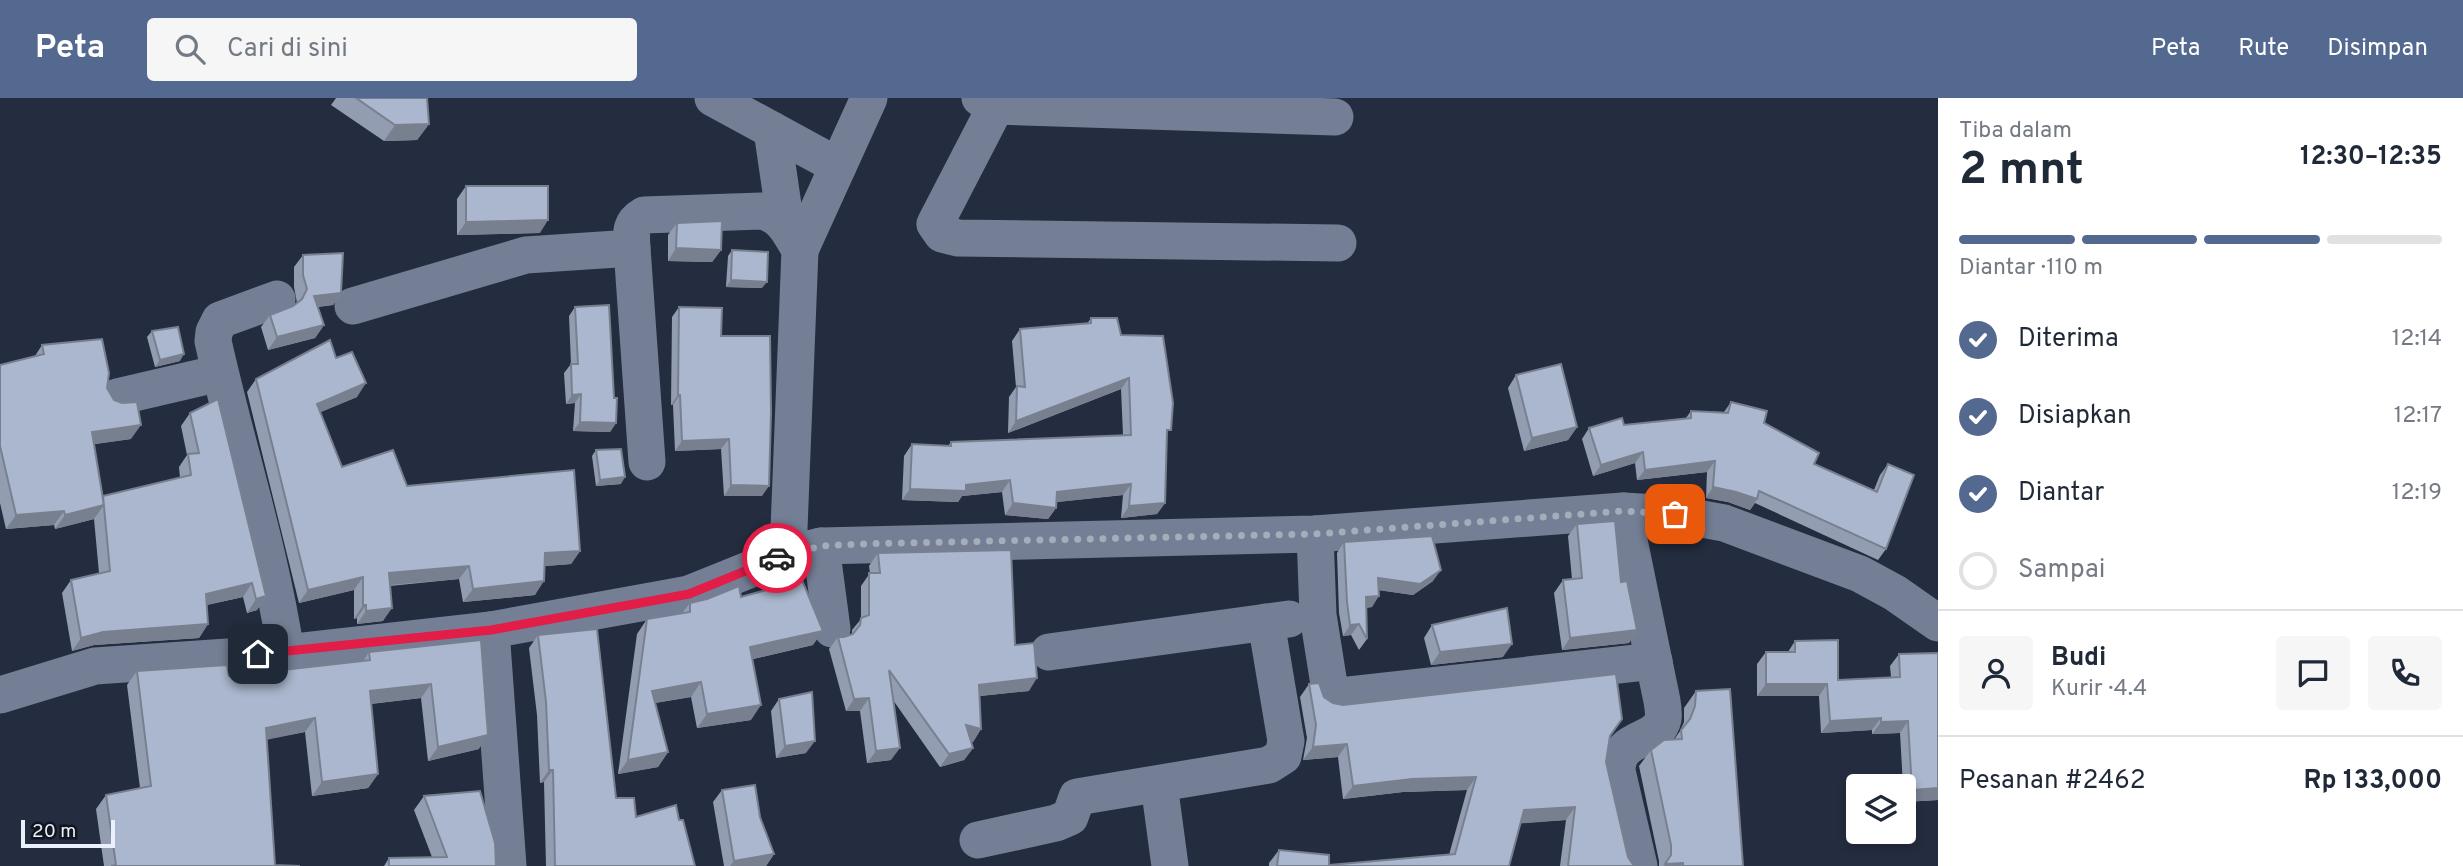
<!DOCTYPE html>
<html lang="id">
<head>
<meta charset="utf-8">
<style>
  :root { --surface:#fff; --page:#f6f6f7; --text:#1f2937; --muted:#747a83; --line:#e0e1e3; --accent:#546990 }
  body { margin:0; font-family:Overpass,sans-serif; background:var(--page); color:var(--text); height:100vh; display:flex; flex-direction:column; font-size:26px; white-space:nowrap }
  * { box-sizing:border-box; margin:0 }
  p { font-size:23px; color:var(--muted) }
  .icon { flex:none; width:38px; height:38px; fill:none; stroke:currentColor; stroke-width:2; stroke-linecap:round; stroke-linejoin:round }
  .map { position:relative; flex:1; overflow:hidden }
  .side { display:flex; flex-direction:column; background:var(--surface); width:525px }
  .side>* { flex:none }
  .buttons { position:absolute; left:1846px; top:676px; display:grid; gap:14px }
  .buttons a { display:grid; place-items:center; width:70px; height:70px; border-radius:7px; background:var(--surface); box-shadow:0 4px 10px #0003; font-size:35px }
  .scale { position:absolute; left:21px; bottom:18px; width:94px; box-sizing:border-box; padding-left:7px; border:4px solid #eaf0fc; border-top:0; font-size:19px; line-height:24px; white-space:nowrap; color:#eaf0fc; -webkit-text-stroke:5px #11151e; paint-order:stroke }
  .pin { position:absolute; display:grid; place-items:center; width:60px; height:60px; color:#fff; margin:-30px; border-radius:14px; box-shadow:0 4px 10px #0006 }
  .courier { position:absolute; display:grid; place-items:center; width:70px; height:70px; margin:-35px; border:5px solid #e11d48; border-radius:50%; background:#fff; color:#222; box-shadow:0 2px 9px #0007 }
  .overview em { font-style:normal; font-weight:700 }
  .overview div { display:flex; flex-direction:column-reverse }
  .overview { display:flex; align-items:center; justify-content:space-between; height:119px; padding:0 21px }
  h1 { font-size:46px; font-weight:700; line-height:52px }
  .bar { display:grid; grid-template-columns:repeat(4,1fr); gap:10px 7px; align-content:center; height:84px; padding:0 21px }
  .bar i { height:9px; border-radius:5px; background:var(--line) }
  .bar .current { background:var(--accent) }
  .bar p { grid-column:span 4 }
  .line { display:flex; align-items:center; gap:18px; padding:0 21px; border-top:2px solid var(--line) }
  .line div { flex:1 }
  .round { display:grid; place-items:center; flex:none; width:74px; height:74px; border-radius:7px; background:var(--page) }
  ol { padding:0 21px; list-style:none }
  li { display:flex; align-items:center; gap:21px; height:77px }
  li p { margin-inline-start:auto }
  li .icon { padding:7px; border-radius:50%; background:var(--accent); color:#fff; stroke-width:4 }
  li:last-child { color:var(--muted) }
  li i { width:38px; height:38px; border:4px solid var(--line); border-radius:50% }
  header { display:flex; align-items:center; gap:42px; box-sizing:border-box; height:98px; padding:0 35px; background:var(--accent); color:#fff }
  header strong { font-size:33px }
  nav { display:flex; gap:38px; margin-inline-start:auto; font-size:24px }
  .search { width:490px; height:63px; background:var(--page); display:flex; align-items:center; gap:18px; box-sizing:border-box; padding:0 24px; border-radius:7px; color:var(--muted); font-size:26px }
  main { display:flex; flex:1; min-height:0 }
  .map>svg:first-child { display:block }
</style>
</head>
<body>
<header>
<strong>Peta</strong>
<div class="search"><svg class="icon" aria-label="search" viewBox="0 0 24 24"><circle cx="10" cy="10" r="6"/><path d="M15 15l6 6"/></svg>Cari di sini</div>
<nav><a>Peta</a><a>Rute</a><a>Disimpan</a></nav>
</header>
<main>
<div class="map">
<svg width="1938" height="768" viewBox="0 0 1938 768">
  <rect width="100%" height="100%" fill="#242d3f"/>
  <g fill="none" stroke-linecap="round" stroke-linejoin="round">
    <g stroke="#747f95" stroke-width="37">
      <polyline points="713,0 838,68"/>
      <polyline points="980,0 996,8 1335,19"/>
      <polyline points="996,8 935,126 942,136 958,140 1338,145"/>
      <polyline points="772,32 786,128"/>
      <polyline points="632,150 647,364"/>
      <polyline points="800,152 869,0"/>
      <path d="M277,201L220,222L214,234L213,243C236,347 270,449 286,555"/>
      <path d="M353,208L526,157L632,150C631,134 630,125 644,117L762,113C783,118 790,135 800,152L788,456"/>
      <polyline points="117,299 220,275"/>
      <path d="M1623,413L1662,603C1663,609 1664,616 1663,621C1658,646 1617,636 1617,673L1639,768"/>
      <polyline points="1315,436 1318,517 1331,599 1654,563"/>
      <polyline points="821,448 832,531"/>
      <polyline points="491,532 508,768"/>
      <polyline points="1049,554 1289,521"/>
      <polyline points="0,597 95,568 286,555 491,532 662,501 689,496 788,456 821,448 1315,436 1623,413 1675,416 1724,425 1860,476 1895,495 1938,525"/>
      <polyline points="1159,686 1170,768"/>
      <polyline points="978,742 1056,725 1070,719 1077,699 1269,667 1283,658 1286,643 1266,524"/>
    </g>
  </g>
  <g fill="#939db1">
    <polygon points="336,0 427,0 429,26 417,42 384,43 331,7"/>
    <polygon points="466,88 540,135 457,137 457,101"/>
    <polygon points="677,125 721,152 712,164 668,163 668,137"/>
    <polygon points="732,152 762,190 726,189 728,158"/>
    <polygon points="303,157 341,195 333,207 318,209 324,227 315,240 268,252 261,229 270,217 293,208 297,205 294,189 294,169"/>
    <polygon points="575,209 614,300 616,325 610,334 573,333 575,305 566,306 564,275 571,266 569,218"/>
    <polygon points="679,209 721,238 762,398 724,398 721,351 675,353 673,307 671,307 672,219"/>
    <polygon points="1091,220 1121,237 1167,337 1165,405 1157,416 1121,420 1123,397 1056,404 1056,410 1048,421 1005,417 1002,394 962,398 958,404 902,402 904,358 912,346 948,348 951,344 1123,337 1121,291 1008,335 1009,299 1016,289 1012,243 1020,231 1087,226"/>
    <polygon points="152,233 180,263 155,269 147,239"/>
    <polygon points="42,247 107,290 131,341 94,346 103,398 180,380 179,369 187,357 181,328 190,315 266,498 257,512 247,515 243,499 207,507 208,526 199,540 94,547 72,553 62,495 71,482 99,475 94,421 55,431 54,427 6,431 0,405 0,267 35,258"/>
    <polygon points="336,260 357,299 320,314 342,369 407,388 580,453 571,466 544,468 535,497 463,504 459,481 390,488 383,523 357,526 357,520 354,521 354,492 299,505 247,294 256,281"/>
    <polygon points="1516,277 1577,329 1568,342 1524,353 1508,290"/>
    <polygon points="1731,304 1764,325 1814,366 1874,392 1880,377 1888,366 1886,451 1878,462 1755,405 1750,412 1728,404 1706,400 1707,374 1637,382 1635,365 1593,378 1582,341 1589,330 1624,327 1686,320 1691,313 1724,314"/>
    <polygon points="596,352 621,386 596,388 592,358"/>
    <polygon points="1577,426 1621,484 1637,532 1629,545 1562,552 1554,495 1563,482 1572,481 1568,438"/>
    <polygon points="1344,444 1433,483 1413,497 1379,492 1372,509 1366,510 1367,541 1359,552 1351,537 1343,538 1339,515 1337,455"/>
    <polygon points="878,455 1015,547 1029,593 980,598 981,631 973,644 971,643 973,650 964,662 940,669 893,602 891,662 867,665 860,613 846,613 829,551 838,539 844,539 852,536 852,532 861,521 861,488 870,475 869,468"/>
    <polygon points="741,499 813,547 753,561 751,622 697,630 691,599 655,605 668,654 658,669 618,676 637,536 647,521 682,515 690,505"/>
    <polygon points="1432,527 1503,559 1431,567 1424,540"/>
    <polygon points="538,537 616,700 636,719 679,722 695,768 546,768 544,684 540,685 537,617 529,550"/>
    <polygon points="481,542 479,651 428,663 421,600 371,606 378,676 368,690 312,698 305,634 266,641 275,767 300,768 104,768 96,711 106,697 140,690 127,587 137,573 229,578 363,563 369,554"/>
    <polygon points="1795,543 1838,582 1891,579 1890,568 1899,556 1938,702 1904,704 1904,688 1903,688 1900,635 1872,636 1872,632 1821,635 1819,598 1757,598 1757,566 1766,554 1788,554"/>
    <polygon points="1309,586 1333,605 1609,639 1606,664 1628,759 1634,768 1560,768 1566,722 1520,725 1509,768 1269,768 1269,765 1279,752 1329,767 1449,757 1467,692 1403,694 1343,701 1338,659 1303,662 1307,640 1300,599"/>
    <polygon points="1696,593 1743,768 1659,768 1659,763 1639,668 1651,652 1674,642 1680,633 1684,624 1684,610"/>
    <polygon points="779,601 806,655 776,660 771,613"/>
    <polygon points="722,692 760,719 774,756 766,768 724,768 713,704"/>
    <polygon points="424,698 496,768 384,768 389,760 432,759 414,712"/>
  </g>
  <g fill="#788090">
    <polygon points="429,26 417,42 384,43 395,27"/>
    <polygon points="548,122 540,135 457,137 466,124"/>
    <polygon points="676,150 721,152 712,164 668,163"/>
    <polygon points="731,182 767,184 762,190 726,189"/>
    <polygon points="341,195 333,207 305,210 314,198"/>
    <polygon points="324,227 315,240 268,252 277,239"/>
    <polygon points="184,256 180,263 155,269 160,262"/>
    <polygon points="1129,280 1121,291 1008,335 1016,323"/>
    <polygon points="366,285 357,299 307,320 317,306"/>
    <polygon points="581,296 575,305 566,306 572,297"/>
    <polygon points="678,297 680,297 673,307 671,307"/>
    <polygon points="580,324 616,325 610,334 573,333"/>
    <polygon points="141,327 131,341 82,348 92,334"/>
    <polygon points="1577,329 1568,342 1524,353 1532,340"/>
    <polygon points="729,341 721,351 675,353 682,343"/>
    <polygon points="1643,354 1635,365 1593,378 1601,367"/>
    <polygon points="1715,363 1707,374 1637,382 1645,372"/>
    <polygon points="625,379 621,386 596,388 600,382"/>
    <polygon points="1010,382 1002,394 962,398 958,404 902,402 910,391 966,387"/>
    <polygon points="1131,386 1123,397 1049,405 1057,394"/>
    <polygon points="731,387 769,388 762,398 724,398"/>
    <polygon points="1713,389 1736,394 1757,401 1750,412 1728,404 1706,400"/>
    <polygon points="1013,405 1056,410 1048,421 1005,417"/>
    <polygon points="1165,405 1157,416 1121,420 1129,408"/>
    <polygon points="104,407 94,421 55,431 65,417"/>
    <polygon points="64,413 54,427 6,431 16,417"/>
    <polygon points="580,453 571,466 535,469 545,455"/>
    <polygon points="469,468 459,481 379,488 389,475"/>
    <polygon points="1441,472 1433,483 1413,497 1370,491 1378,480"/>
    <polygon points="363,479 354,492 299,505 308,492"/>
    <polygon points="544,483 535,497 463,504 473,491"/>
    <polygon points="252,485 243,499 197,509 206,496"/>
    <polygon points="266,498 257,512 247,515 256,501"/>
    <polygon points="1379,498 1372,509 1358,510 1366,499"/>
    <polygon points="363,507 366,507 357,520 354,521"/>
    <polygon points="392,510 383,523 357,526 366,513"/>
    <polygon points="208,526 199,540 94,547 72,553 81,540 103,534"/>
    <polygon points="1359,526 1351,537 1343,538 1350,527"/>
    <polygon points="1637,532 1629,545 1562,552 1570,540"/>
    <polygon points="823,533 813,547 740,564 750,549"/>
    <polygon points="1512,546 1503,559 1431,567 1440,554"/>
    <polygon points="1037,580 1029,593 970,599 979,587"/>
    <polygon points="701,584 691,599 642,607 652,593"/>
    <polygon points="431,586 421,600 360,607 370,593"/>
    <polygon points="1766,586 1827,586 1819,598 1757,598"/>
    <polygon points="869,600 860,613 846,613 854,601"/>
    <polygon points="761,607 751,622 697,630 707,616"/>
    <polygon points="315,620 305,634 256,644 266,630"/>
    <polygon points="1881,620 1872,632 1821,635 1830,623"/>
    <polygon points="1908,623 1900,635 1872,636 1881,624"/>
    <polygon points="966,627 981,631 973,644 958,639"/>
    <polygon points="488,637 479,651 428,663 438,649"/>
    <polygon points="815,643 806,655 776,660 785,648"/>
    <polygon points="1347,646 1338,659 1303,662 1313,649"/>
    <polygon points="900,650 891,662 867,665 876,653"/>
    <polygon points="973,650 964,662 940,669 949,656"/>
    <polygon points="668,654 658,669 618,676 628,662"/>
    <polygon points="549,672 553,672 544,684 540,685"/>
    <polygon points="378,676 368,690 312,698 322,684"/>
    <polygon points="1476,679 1467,692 1403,694 1343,701 1353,688 1412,681"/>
    <polygon points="1938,690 1938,702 1904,704 1912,692"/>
    <polygon points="1575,709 1566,722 1514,726 1524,712"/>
    <polygon points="774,756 766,768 730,768 734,763"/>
    <polygon points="1683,765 1681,768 1664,768 1665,766"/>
  </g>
  <g fill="#abb7ce" stroke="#788090" stroke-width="2">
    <polygon points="356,0 427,0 429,26 395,27"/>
    <polygon points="466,88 548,88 548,122 466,124"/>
    <polygon points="722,123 721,152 676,150 677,125"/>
    <polygon points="732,152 768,154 767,184 731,182"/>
    <polygon points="343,155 341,195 314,198 324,227 277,239 270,217 293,208 302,201 307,191 303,177 303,157"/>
    <polygon points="609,207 614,300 617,300 616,325 580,324 581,296 572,297 571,266 578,266 575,209"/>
    <polygon points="679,209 722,210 721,238 770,238 771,315 769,388 731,387 729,341 682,343 680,297 678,297"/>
    <polygon points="1091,220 1117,220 1121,237 1163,238 1173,305 1171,332 1167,332 1165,405 1129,408 1131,386 1057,394 1056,410 1013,405 1010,382 966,387 966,393 910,391 912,346 951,348 951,344 1131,337 1129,280 1016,323 1017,288 1025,289 1020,231 1091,225"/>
    <polygon points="178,229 184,256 160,262 152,233"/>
    <polygon points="102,241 109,275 107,290 114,302 122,305 137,304 141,327 92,334 104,407 65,417 64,413 16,417 0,348 0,267 44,256 42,247"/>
    <polygon points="330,242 336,260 352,254 366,285 317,306 342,369 393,352 407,388 574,372 580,453 545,455 544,483 473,491 469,468 389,475 392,510 366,513 366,507 363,507 363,479 308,492 256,281"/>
    <polygon points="1561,266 1577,329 1532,340 1516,277"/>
    <polygon points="218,301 266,498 256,501 252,485 206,496 208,526 103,534 81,540 71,482 110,473 103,398 191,377 188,356 199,355 190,315"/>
    <polygon points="1731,304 1767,313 1764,325 1819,355 1814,366 1877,394 1888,366 1914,377 1886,451 1759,393 1757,401 1736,394 1713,389 1715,363 1645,372 1643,354 1601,367 1589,330 1622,320 1624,327 1691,320 1691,313 1728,315"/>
    <polygon points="621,351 625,379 600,382 596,352"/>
    <polygon points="1615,423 1621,484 1627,483 1637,532 1570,540 1563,482 1582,480 1577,426"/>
    <polygon points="1432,438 1441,472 1420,486 1378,480 1379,498 1366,499 1367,541 1359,526 1350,527 1347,504 1344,444"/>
    <polygon points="1011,452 1015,547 1034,545 1037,580 979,587 981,631 966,627 973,650 949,656 889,572 900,650 876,653 869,600 854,601 838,539 844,539 853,536 860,527 861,520 869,517 869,475 880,475 878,455"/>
    <polygon points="802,482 823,533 750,549 761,607 707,616 701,584 652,593 668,654 628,662 647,521 690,514 690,505 707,501 739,488 741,499"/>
    <polygon points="1507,510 1512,546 1440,554 1432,527"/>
    <polygon points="597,531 616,700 634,700 636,719 676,707 679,722 683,722 695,768 555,768 553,672 549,672 546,604 538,537"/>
    <polygon points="481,542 488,637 438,649 431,586 370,593 378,676 322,684 315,620 266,630 275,767 300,768 111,768 116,767 106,697 151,688 137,573 227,567 229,578 370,562 369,554"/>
    <polygon points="1838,542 1838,582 1900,579 1899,556 1938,555 1938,690 1912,692 1908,623 1881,624 1881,620 1830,623 1827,586 1766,586 1766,554 1795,554 1795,543"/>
    <polygon points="1616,576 1622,621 1610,638 1606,664 1628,759 1634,768 1568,768 1575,709 1524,712 1509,768 1277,768 1279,752 1329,757 1329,767 1455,756 1476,679 1412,681 1353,688 1347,646 1313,649 1316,627 1309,586 1319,585 1324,599 1333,605 1343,607"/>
    <polygon points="1730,591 1743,768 1683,768 1683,765 1665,766 1671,757 1671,747 1651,652 1664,642 1682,641 1681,632 1690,621 1695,608 1696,593"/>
    <polygon points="812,594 815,643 785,648 779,601"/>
    <polygon points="755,687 760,719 774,756 734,763 722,692"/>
    <polygon points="480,693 495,745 496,768 389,768 389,760 447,759 424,698"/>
  </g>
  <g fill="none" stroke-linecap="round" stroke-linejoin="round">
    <polyline stroke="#a5acba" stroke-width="7" stroke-dasharray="0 12.6" points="777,460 821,448 858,446 1315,436 1623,413 1675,416"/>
    <polyline stroke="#e11d48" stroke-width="9" points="258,556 491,532 662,501 689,496 777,460"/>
  </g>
</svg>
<div class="buttons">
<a><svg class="icon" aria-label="layers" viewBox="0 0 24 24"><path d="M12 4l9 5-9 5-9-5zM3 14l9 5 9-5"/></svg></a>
</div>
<div class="scale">20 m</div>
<div class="pin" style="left:1675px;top:416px;background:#ea580c"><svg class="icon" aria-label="bag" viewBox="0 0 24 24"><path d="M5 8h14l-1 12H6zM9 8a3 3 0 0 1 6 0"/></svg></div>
<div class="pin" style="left:258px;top:556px;background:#1f2937"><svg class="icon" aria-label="home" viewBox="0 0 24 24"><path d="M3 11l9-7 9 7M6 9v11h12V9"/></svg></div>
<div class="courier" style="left:777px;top:460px"><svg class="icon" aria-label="car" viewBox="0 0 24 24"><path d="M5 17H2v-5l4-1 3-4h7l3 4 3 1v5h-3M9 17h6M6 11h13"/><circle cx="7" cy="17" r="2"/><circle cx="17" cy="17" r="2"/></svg></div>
</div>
<section class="side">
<div class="overview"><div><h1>2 mnt</h1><p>Tiba dalam</p></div><em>12:30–12:35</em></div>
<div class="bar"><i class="current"></i><i class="current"></i><i class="current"></i><i></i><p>Diantar · 110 m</p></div>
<ol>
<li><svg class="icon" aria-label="check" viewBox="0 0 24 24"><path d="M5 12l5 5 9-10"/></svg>Diterima<p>12:14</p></li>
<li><svg class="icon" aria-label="check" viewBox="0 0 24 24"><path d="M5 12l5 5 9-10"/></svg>Disiapkan<p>12:17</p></li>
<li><svg class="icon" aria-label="check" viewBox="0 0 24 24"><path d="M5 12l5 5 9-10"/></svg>Diantar<p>12:19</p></li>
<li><i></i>Sampai</li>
</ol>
<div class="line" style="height:126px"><a class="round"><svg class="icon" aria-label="person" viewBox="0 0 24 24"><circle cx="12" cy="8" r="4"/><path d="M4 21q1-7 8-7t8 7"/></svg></a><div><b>Budi</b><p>Kurir · 4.4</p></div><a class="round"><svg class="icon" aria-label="chat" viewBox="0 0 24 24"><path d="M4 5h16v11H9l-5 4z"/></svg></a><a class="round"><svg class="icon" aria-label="phone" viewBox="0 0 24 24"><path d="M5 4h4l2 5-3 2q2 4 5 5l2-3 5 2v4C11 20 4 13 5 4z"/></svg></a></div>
<div class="line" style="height:91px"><div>Pesanan #2462</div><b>Rp 133,000</b></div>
</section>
</main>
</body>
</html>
